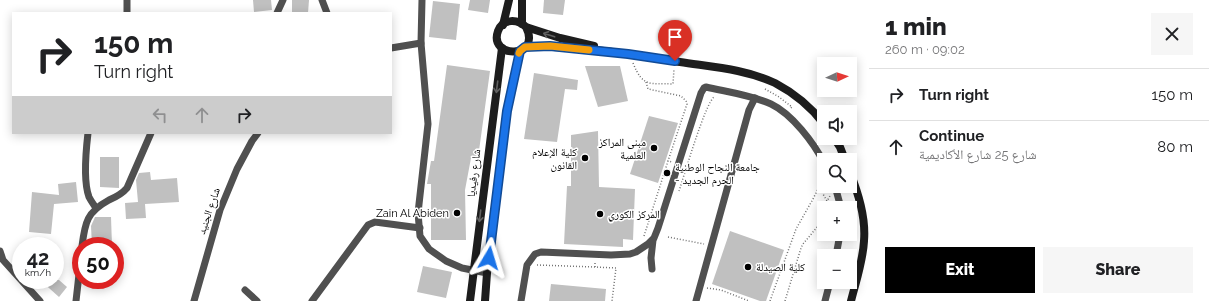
<!DOCTYPE html>
<meta charset="utf-8">
<style>
body{margin:0;font-family:Raleway,"Noto Naskh Arabic",sans-serif;background:#f6f6f6;color:#202124;height:100vh;display:flex;flex-direction:column;font-size:15px;white-space:nowrap}
*{box-sizing:border-box;margin:0}
p{font-size:13px;color:#757577}
.icon{flex:none;width:22px;height:22px;fill:none;stroke:currentColor;stroke-width:2;stroke-linecap:round;stroke-linejoin:round}
.map{position:relative;flex:1;overflow:hidden}
.drawer{display:flex;flex-direction:column;background:#fff;width:340px}
.drawer>*{flex:none}
.banner{position:absolute;left:12px;top:12px;width:380px;height:122px;border-radius:0px;box-shadow:0 2px 10px #0003;background:#fff;color:#202124;overflow:hidden}
.needle{width:26px;rotate:86deg}
.fabs{position:absolute;left:817px;top:57px;display:grid;gap:8px}
.fabs a{display:grid;place-items:center;width:40px;height:40px;border-radius:0px;background:#fff;box-shadow:0 2px 10px #0003;font-size:20px}
.speed{position:absolute;left:12px;top:237px;display:flex;gap:8px;font-size:20px;font-weight:700;text-align:center}
.speed>*{display:grid;place-content:center;width:52px;height:52px;border-radius:50%;background:#fff;box-shadow:0 2px 10px #0003;line-height:1}
.speed small{font-size:10px;font-weight:400}
.speed .limit{border:6px solid #d22;background:#fff;color:#111}
.pin{position:absolute;display:grid;place-items:center;width:34px;height:34px;color:#fff;margin:-41px -17px;border-radius:50% 50% 50% 0;rotate:-45deg;box-shadow:0 0 4px #0007}
.pin .icon{rotate:45deg}
.me{position:absolute;width:44px;margin:-22px;rotate:7deg;stroke-linejoin:round;filter:drop-shadow(0 0 3px #0008)}
.turn{display:flex;align-items:center;gap:14px;height:84px;padding:0 16px;font-size:18px}
.turn .icon{width:52px;height:52px;stroke-width:2.5}
.turn b{display:block;font-size:28px;line-height:34px}
.lanes{display:flex;align-items:center;height:38px;padding:0 16px;background:#0003;justify-content:center;gap:20px;direction:ltr}
.lanes .off{opacity:.35}
.round{display:grid;place-items:center;flex:none;width:42px;height:42px;border-radius:0px;background:#f6f6f6}
.overview{display:flex;align-items:center;justify-content:space-between;height:68px;padding:0 16px}
h1{font-size:24px;font-weight:800;line-height:30px}
.cta{display:flex;gap:8px;margin-top:auto;padding:8px 16px}
.cta a{flex:1;height:46px;border-radius:0px;background:#000;color:#fff;font-size:16px;font-weight:800;line-height:46px;text-align:center}
.cta a+a{background:#f6f6f6;color:#202124}
ul{padding:0;list-style:none}
li{display:flex;align-items:center;gap:12px;height:52px;padding:0 16px;border-top:1px solid #e0e0e0}
li div{flex:1}
li b{display:block;font-size:15px}
li em{font-style:normal}
main{display:flex;flex:1;min-height:0}
.map>svg:first-child{display:block}
</style>
<main>
<div class="map">
<svg width="869" height="301" viewBox="0 0 869 301">
<rect width="100%" height="100%" fill="#fff"/>
<g fill="#c0c0c0">
<path d="M253 0H271L272 10 254 12Z"/>
<path d="M292 0H309L308 13H292Z"/>
<path d="M470 0H490L488 13 468 10Z"/>
<path d="M544 0H565L563 15 543 13Z"/>
<path d="M433 1 460 4 456 40 429 37Z"/>
<path d="M447 65 490 71 478 158H471L465 190 466 240H431V184H427L431 161H434Z"/>
<path d="M585 66H620L628 101 598 107Z"/>
<path d="M534 73 578 80 577 90 565 89 557 142 524 139Z"/>
<path d="M649 116 678 123 658 183 630 174Z"/>
<path d="M598 131 599 187 635 189 633 240 623 239V247L564 244 567 186H571V135Z"/>
<path d="M100 157H119V188L100 187Z"/>
<path d="M150 172 151 180 177 178 179 202 145 204 146 218 126 219 125 203 138 202 136 180 139 173Z"/>
<path d="M76 182 78 202 54 204 51 234 29 232 32 192 59 195 58 184Z"/>
<path d="M95 217H111L112 246H92L91 226Z"/>
<path d="M730 231 784 250 766 301H760L712 284Z"/>
<path d="M423 266 452 272 446 298 417 292Z"/>
<path d="M40 280H59L67 287 59 297Z"/>
<path d="M551 284 606 289 605 301H549Z"/>
</g>
<g fill="none" stroke-linecap="round" stroke-linejoin="round">
<g stroke="#727272" stroke-width="1.5" stroke-dasharray="1 2" stroke-linecap="butt">
<path d="M633 63C643 88 650 83 673 84L674 69"/>
<path d="M646 82 648 89 681 96 686 101 687 104 668 161"/>
<path d="M765 89 779 97 792 107 791 108"/>
<path d="M821 183 823 194 827 201 830 196"/>
<path d="M679 191C684 176 705 104 714 97"/>
<path d="M825 208 827 201"/>
<path d="M644 236 668 161 672 162"/>
<path d="M668 237 704 244"/>
<path d="M595 263V267L616 268 612 301"/>
<path d="M537 265 595 267"/>
<path d="M707 288 721 290 749 301"/>
<path d="M770 301 796 229 813 199 821 183 820 174 818 169"/>
<path d="M785 301 801 248 803 244 818 226 824 210"/>
</g>
<g stroke="#505050" stroke-width="7">
<path d="M322 0 327 13"/>
<path d="M422 0 421 43 428 124 418 213 420 236 429 249 446 261 462 268 487 273"/>
<path d="M127 13V0"/>
<path d="M277 13 283 0"/>
<path d="M391 48 421 43"/>
<path d="M88 133C86 150 83 181 89 197 91 201 94 205 96 208"/>
<path d="M835 186 841 208"/>
<path d="M82 246C85 222 87 212 109 200 116 197 122 194 127 188L151 133"/>
<path d="M0 251 3 260 40 301"/>
<path d="M836 256 840 234"/>
<path d="M652 269 651 258 653 240"/>
<path d="M245 290 257 301"/>
<path d="M76 301 81 257"/>
<path d="M194 301 220 210 237 169 252 141 258 133"/>
<path d="M312 301 368 225 375 222 420 228"/>
<path d="M521 301 527 265 535 254 541 252 611 255 630 254 636 252 648 244 654 238 658 228 701 93 704 88 706 87C728 92 751 95 771 104 792 114 814 143 824 163"/>
<path d="M696 301 749 110 755 98"/>
<path d="M825 301 830 282"/>
</g>
<g stroke="#1d1d1d" stroke-width="8">
<path d="M522 0V24"/>
<path d="M503 25 509 0"/>
<path d="M526 27C542 59 488 59 498 31 503 18 518 19 526 27L560 38 594 46"/>
<path d="M525 47C577 45 629 54 680 62 712 67 745 69 775 83 794 93 811 107 824 124"/>
<path d="M834 138 840 147 845 160"/>
<path d="M850 172C858 193 866 217 864 241 863 261 856 281 851 301"/>
<path d="M470 301 502 48"/>
<path d="M485 301 487 273 507 111 520 51"/>
</g>
</g>
<defs><path id="oneway-shaft" d="M-6 0H5M1.5-3L5.5 0L1.5 3" fill="none" stroke-width="1.6" stroke-linecap="round" stroke-linejoin="round"/></defs>
<g stroke="#616161">
<use href="#oneway-shaft" transform="translate(549 35) rotate(-162)"/>
<use href="#oneway-shaft" transform="translate(497 87) rotate(97)"/>
<use href="#oneway-shaft" transform="translate(480 216) rotate(97)"/>
</g>
<g fill="none" stroke-linecap="round" stroke-linejoin="round">
<g stroke="#114b97" stroke-width="10">
<path id="route" d="M489 258 507 111 520 51 525 47 550 46 628 54 675 61"/>
</g>
<use href="#route" stroke="#1a73e8" stroke-width="7"/>
<path stroke="#f59e0b" stroke-width="7" d="M519 53 520 51 525 47 550 46 589 50"/>
</g>
<g fill="#000" stroke="#fff" stroke-width="1.5">
<circle cx="654" cy="148" r="4"/>
<circle cx="585" cy="158" r="4"/>
<circle cx="667" cy="173" r="4"/>
<circle cx="457" cy="213" r="4"/>
<circle cx="600" cy="214" r="4"/>
<circle cx="748" cy="267" r="4"/>
</g>
<g text-anchor="middle" dominant-baseline="central" stroke-width="3" stroke-linejoin="round" paint-order="stroke">
<g font-size="11" fill="#000" stroke="#fff" text-anchor="end">
<text x="646" y="142">مبنى المراكز<tspan x="646" dy="13">العلمية</tspan></text>
<text x="577" y="152">كلية الإعلام<tspan x="577" dy="13">القانون</tspan></text>
<text x="675" y="167" text-anchor="start">جامعة النجاح الوطنية<tspan x="675" dy="13">- الحرم الجديد</tspan></text>
<text x="449" y="213">Zain Al Abiden</text>
<text x="608" y="214" text-anchor="start">المركز الكوري</text>
<text x="756" y="267" text-anchor="start">كلية الصيدلة</text>
</g>
<g font-size="11" fill="#000" stroke="#fff">
<text transform="translate(474 173) rotate(-83)">شارع رفيديا</text>
<text transform="translate(209 211) rotate(-71)">شارع الجنيد</text>
</g>
</g>
</svg>
<div class="fabs">
<a><svg class="needle" viewBox="-14 -14 28 28"><path d="M0-13l5 13h-10z" fill="#e53935"/><path d="M0 13l5-13h-10z" fill="#757577"/></svg></a>
<a><svg class="icon" aria-label="sound" viewBox="0 0 24 24"><path d="M4 9h4l5-4v14l-5-4H4zM17 9q2 3 0 6"/></svg></a>
<a><svg class="icon" aria-label="search" viewBox="0 0 24 24"><circle cx="10" cy="10" r="6"/><path d="M15 15l6 6"/></svg></a>
<a>+</a>
<a>−</a>
</div>
<div class="speed"><div>42<small>km/h</small></div><div class="limit">50</div></div>
<div class="pin" style="left:675px;top:61px;background:#d93025"><svg class="icon" aria-label="arrive" viewBox="0 0 24 24"><path d="M6 21V4h12l-3 4 3 4H6"/></svg></div>
<svg class="me" style="left:489px;top:258px" viewBox="-20 -20 40 40"><path d="M0-17L14 15 0 8-14 15z" fill="#1a73e8" stroke="#fff" stroke-width="4"/></svg>
<div class="banner">
<div class="turn"><svg class="icon" aria-label="right" viewBox="0 0 24 24"><path d="M7 20v-9h11M14 6l5 5-5 5"/></svg><div><b>150 m</b>Turn right</div></div>
<div class="lanes"><svg class="icon off" aria-label="left" viewBox="0 0 24 24"><path d="M17 20v-9H6M10 6l-5 5 5 5"/></svg><svg class="icon off" aria-label="ahead" viewBox="0 0 24 24"><path d="M12 20V5M6 11l6-6 6 6"/></svg><svg class="icon" aria-label="right" viewBox="0 0 24 24"><path d="M7 20v-9h11M14 6l5 5-5 5"/></svg></div>
</div>
</div>
<section class="drawer">
<div class="overview"><div><h1>1 min</h1><p>260 m · 09:02</p></div><a class="round"><svg class="icon" aria-label="close" viewBox="0 0 24 24"><path d="M6 6l12 12M18 6L6 18"/></svg></a></div>
<ul>
<li><svg class="icon" aria-label="right" viewBox="0 0 24 24"><path d="M7 20v-9h11M14 6l5 5-5 5"/></svg><div><b>Turn right</b></div><em>150 m</em></li>
<li><svg class="icon" aria-label="ahead" viewBox="0 0 24 24"><path d="M12 20V5M6 11l6-6 6 6"/></svg><div><b>Continue</b><p>شارع 25 شارع الأكاديمية</p></div><em>80 m</em></li>
</ul>
<div class="cta"><a>Exit</a><a>Share</a></div>
</section>
</main>
